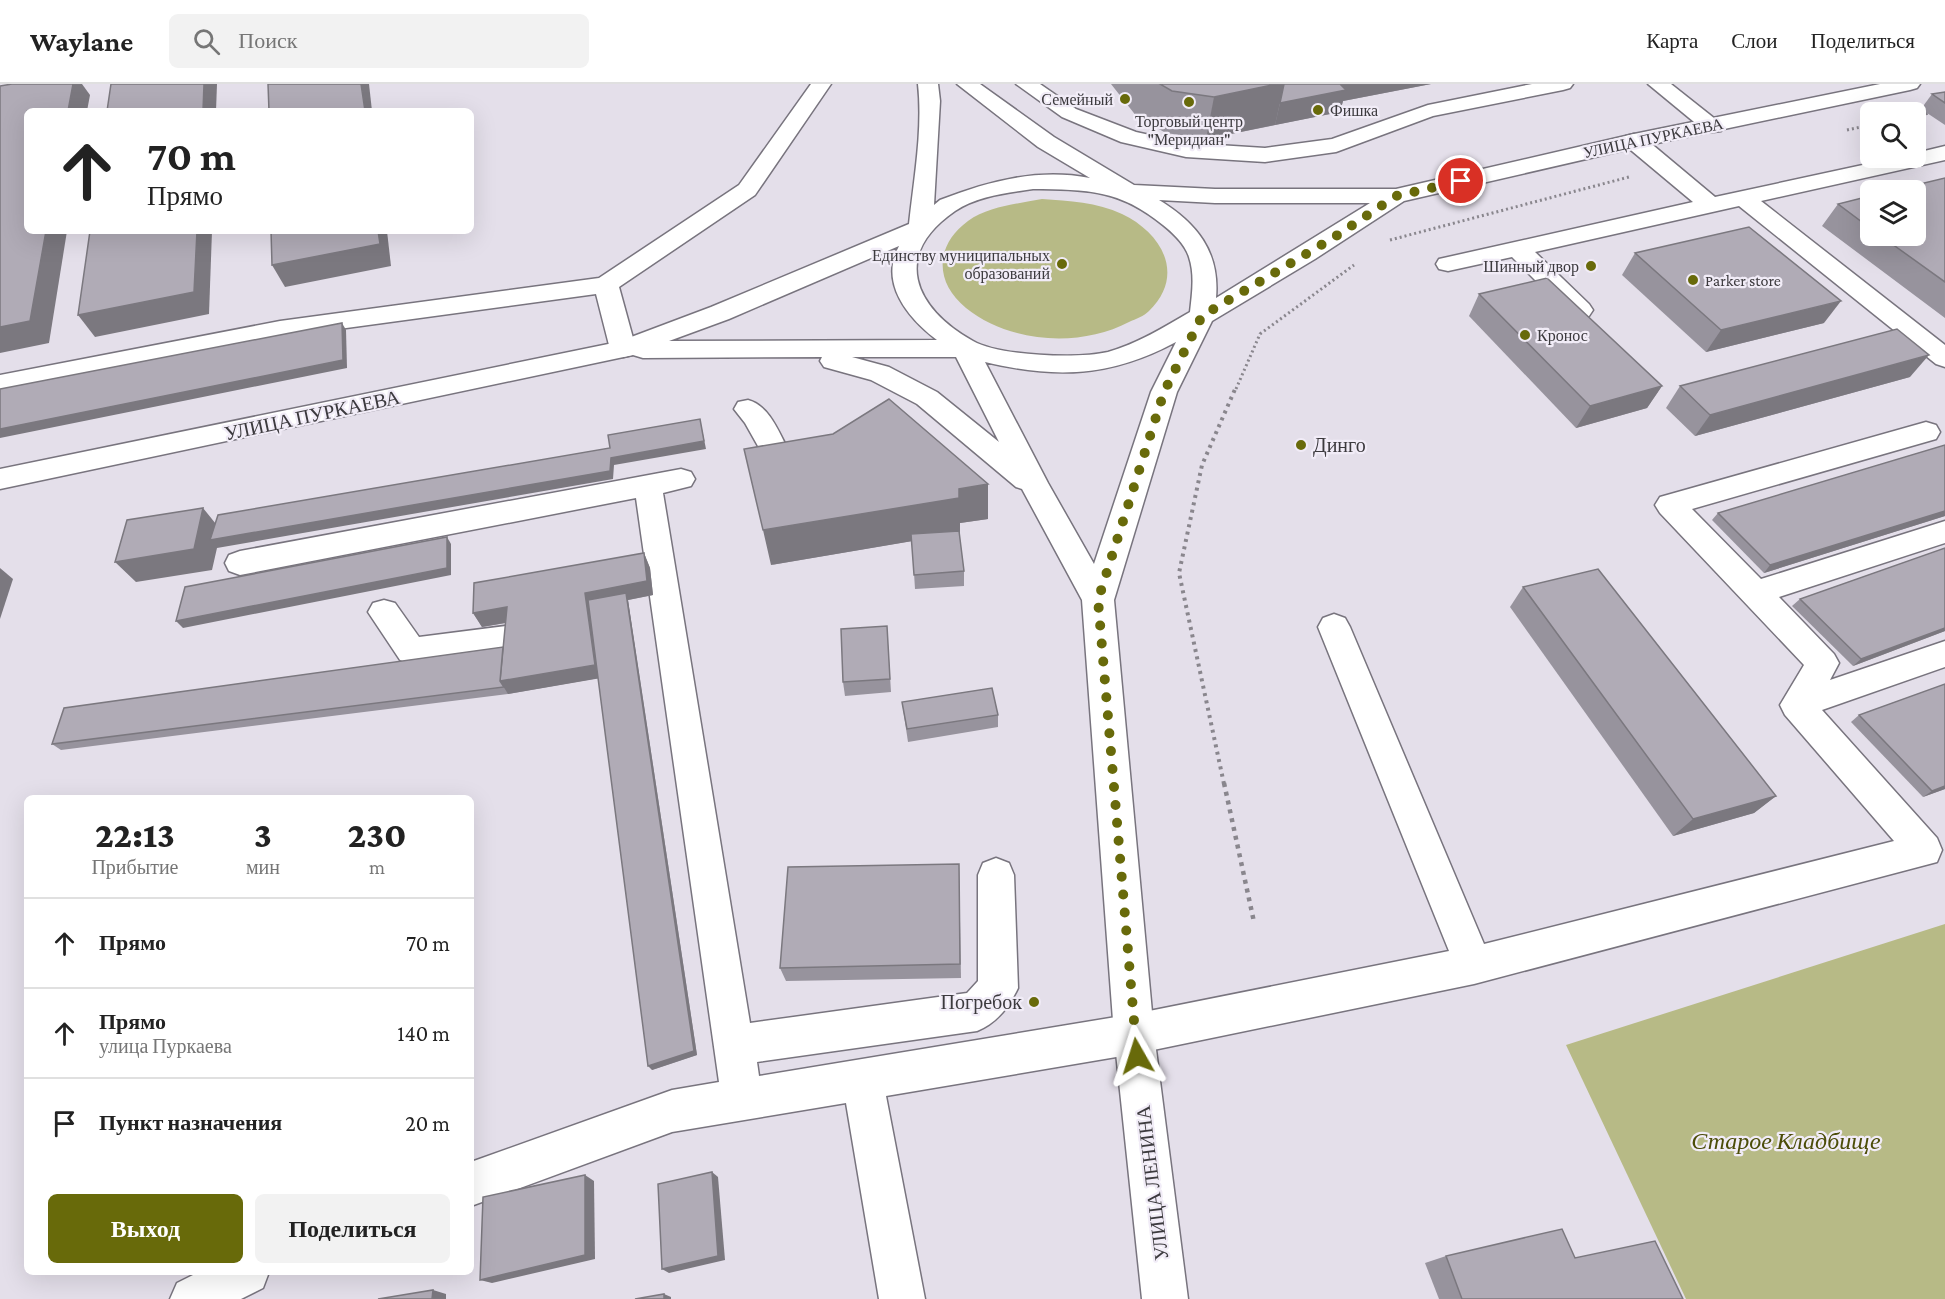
<!DOCTYPE html>
<html lang="ru">
<meta charset="utf-8">
<style>
body{margin:0;font-family:"Crimson Pro",serif;background:#f2f2f2;color:#222;height:100vh;display:flex;flex-direction:column;font-size:22px;white-space:nowrap}
*{box-sizing:border-box;margin:0}
p{font-size:20px;color:#767676}
.icon{flex:none;width:33px;height:33px;fill:none;stroke:currentColor;stroke-width:2;stroke-linecap:round;stroke-linejoin:round}
.map{position:relative;flex:1;overflow:hidden}
.side{position:absolute;left:24px;top:711px;width:450px;height:480px;display:flex;flex-direction:column;background:#fff;border-radius:9px;box-shadow:0 6px 24px #0002}
.side>*{flex:none}
.top-card{position:absolute;left:24px;top:24px;width:450px;height:126px;border-radius:9px;box-shadow:0 6px 24px #0002;background:#fff;color:#222;overflow:hidden}
.tools{position:absolute;left:1860px;top:18px;display:grid;gap:12px}
.tools a{display:grid;place-items:center;width:66px;height:66px;border-radius:9px;background:#fff;box-shadow:0 6px 24px #0002;font-size:30px}
.pin{position:absolute;display:grid;place-items:center;width:51px;height:51px;color:#fff;margin:-26px;border:3px solid #fff;border-radius:50%;box-shadow:0 2px 6px #0007}
.me{position:absolute;width:66px;margin:-33px;rotate:354deg;stroke-linejoin:round;filter:drop-shadow(0 0 4px #0008)}
.turn{display:flex;align-items:center;gap:21px;height:126px;padding:0 24px;font-size:27px}
.turn .icon{width:78px;height:78px;stroke-width:2.5}
.turn b{display:block;font-size:42px;line-height:51px}
.eta{display:flex;justify-content:space-evenly;align-items:center;height:102px;text-align:center}
.eta b{font-size:36px;font-weight:800;line-height:42px}
.primary-button{display:flex;gap:12px;margin-top:auto;padding:12px 24px}
.primary-button a{flex:1;height:69px;border-radius:9px;background:#686a0a;color:#fff;font-size:24px;font-weight:800;line-height:69px;text-align:center}
.primary-button a+a{background:#f2f2f2;color:#222}
ul{padding:0;list-style:none}
li{display:flex;align-items:center;gap:18px;height:90px;padding:0 24px;border-top:2px solid #e0e0e0}
li div{flex:1}
li b{display:block;font-size:22px}
li em{font-style:normal}
header{display:flex;align-items:center;gap:36px;box-sizing:border-box;height:84px;padding:0 30px;background:#fff;border-bottom:2px solid #e0e0e0}
header strong{font-size:28px}
nav{display:flex;gap:33px;margin-inline-start:auto;font-size:21px}
.search{width:420px;height:54px;background:#f2f2f2;display:flex;align-items:center;gap:15px;box-sizing:border-box;padding:0 21px;border-radius:9px;color:#767676;font-size:22px}
.map>svg:first-child{display:block}
</style>
<header>
<strong>Waylane</strong>
<div class="search"><svg class="icon" aria-label="search" viewBox="0 0 24 24"><circle cx="10" cy="10" r="6"/><path d="M15 15l6 6"/></svg>Поиск</div>
<nav><a>Карта</a><a>Слои</a><a>Поделиться</a></nav>
</header>
<div class="map">
<svg width="1945" height="1215" viewBox="0 0 1945 1215">
<rect width="100%" height="100%" fill="#e4dfea"/>
<g fill="#b7ba86">
<path d="M1042 115C1069 117 1097 118 1122 130 1162 149 1186 191 1149 227 1144 232 1136 235 1129 238 1080 264 1009 259 966 224 935 199 934 162 968 137 989 122 1017 120 1042 115Z"/>
<path d="M1945 840V1215H1686L1566 961Z"/>
</g>
<g fill="none" stroke-linecap="round" stroke-linejoin="round">
<g stroke="#78747e" stroke-width="3">
<g id="minor">
<path d="M811 0H831L755 111 619 203 636 265 632 271 623 273 614 271 610 265 596 210 280 253 0 309V291L280 237 599 194 739 101Z"/>
<path d="M1016 0H1040L1076 25 1136 48 1186 59 1265 64 1332 55 1428 21 1532 0H1573L1570 4 1563 6 1433 32 1336 68 1265 78 1186 73 1121 58 1062 33Z"/>
<path d="M1648 0H1671L1724 42 1721 47 1713 48 1705 47Z"/>
<path d="M1634 50 1642 52 1715 113 1895 74H1916V69L1945 62V76L1761 117 1945 261V283L1936 280 1739 122 1535 168 1589 220 1593 226 1589 232 1580 234 1571 232 1512 173 1448 187 1439 185 1436 180 1439 175 1448 173 1693 118 1626 62 1623 57 1626 52Z"/>
<path d="M748 316C771 322 780 352 791 371L787 378 777 381 767 378 745 339 734 325 738 318Z"/>
<path d="M1926 338 1936 341 1940 348 1936 355 1692 425 1761 495 1945 437V459L1779 513 1834 570 1839 579 1830 596 1945 557V583L1822 626 1937 754 1942 766 1937 778 1474 900 1134 970 886 1012 925 1215H879L846 1019 672 1048 471 1122V1078L672 1006 719 998 636 414 240 491 229 487 225 479 229 471 240 467 681 385 691 388 695 395 691 402 663 409 750 939 967 909 978 897V791L983 779 996 774 1009 779 1014 791 1018 904C1009 923 997 939 977 947L757 978 759 992 1134 930 1449 867 1318 543 1323 534 1334 530 1345 534 1350 543 1484 860 1894 757 1785 631 1780 621 1804 581 1660 429 1655 421 1660 413Z"/>
<path d="M384 516 395 519 419 553 513 541 524 545 529 554 524 563 513 567 411 580 400 576 368 528 373 519Z"/>
<path d="M199 1188H269L263 1204 241 1215H170L177 1199Z"/>
</g>
</g>
<g stroke="#78747e" stroke-width="3">
<path id="major" d="M918 0H938L940 17 934 121 940 116C988 97 1038 84 1090 94L1038 63 957 0H980L1054 53 1134 101 1215 105H1396L1634 50 1880 0H1920L1917 4 1910 6 1634 64 1404 117 1315 175 1212 237 1177 308 1114 516 1154 950 1188 1215H1142L1114 950 1082 516 1022 405 1016 403 917 320 871 296 824 283 820 277 822 273 643 274 633 271 0 405V385L618 258 711 223 909 140C914 94 923 46 918 0ZM1033 105C1088 106 1119 105 1163 141 1173 149 1185 160 1189 173 1195 191 1192 210 1190 228 1164 243 1137 260 1108 268 1078 275 999 272 973 257 914 224 891 171 955 127 977 112 1007 109 1033 105ZM1159 116 1215 119H1370L1216 214C1220 168 1197 139 1159 116ZM899 162C879 199 908 234 937 256L669 257 729 235ZM1176 258 1151 308 1094 480 1048 399 985 278C1056 295 1111 293 1176 258ZM852 273H956L999 358 937 308 889 283Z"/>
</g>
<g stroke="#89868d" stroke-width="3" stroke-dasharray="2 3" stroke-linecap="butt">
<path d="M1916 32 1929 29"/>
<path d="M1847 46 1870 41"/>
<path d="M1390 156 1629 93"/>
<path d="M1236 305 1260 250 1354 181"/>
</g>
<path stroke="#89868d" stroke-width="4" stroke-dasharray="3 4.5" stroke-linecap="butt" d="M1224 700 1179 489 1202 381 1236 303"/>
<path stroke="#89868d" stroke-width="4.5" stroke-dasharray="4 5" stroke-linecap="butt" d="M1224 699 1254 838"/>
<use href="#minor" fill="#fff" fill-rule="evenodd"/>
<use href="#major" fill="#fff" fill-rule="evenodd"/>
</g>
<g fill="#97939d">
<path d="M1111 0H1431L1343 17 1340 28 1206 55 1166 49 1137 33Z"/>
<path d="M1945 8V41L1921 25 1932 10Z"/>
<path d="M1945 94V234L1822 142 1838 120 1870 112V152H1916Z"/>
<path d="M1635 169 1824 239 1706 268 1622 191Z"/>
<path d="M1479 210 1662 302 1647 324 1576 344 1469 232Z"/>
<path d="M1910 293 1695 352 1666 324 1680 302Z"/>
<path d="M1945 361V432L1764 489 1712 436 1718 429Z"/>
<path d="M988 400V435L960 439 959 449 964 487V502L915 505 912 457 771 481Z"/>
<path d="M1945 464V547L1853 582 1792 522 1800 515Z"/>
<path d="M644 469 650 484 653 511 628 516 697 971 652 986 599 594 508 610 61 666 52 660 503 563 506 539 482 543 473 529Z"/>
<path d="M1523 503 1776 712 1754 729 1673 752 1510 523Z"/>
<path d="M887 542 891 608 845 612 843 598Z"/>
<path d="M1945 600V705L1923 713 1851 638 1859 631Z"/>
<path d="M902 618 998 631V643L908 658Z"/>
<path d="M959 780 961 894 786 897 780 884Z"/>
<path d="M1446 1172 1575 1174 1683 1215H1439L1425 1179Z"/>
</g>
<g fill="#7b787f">
<path d="M73 0H82L90 11 87 27H68Z"/>
<path d="M204 0H217L216 27H203Z"/>
<path d="M361 0H369L372 27H365Z"/>
<path d="M1277 0H1284L1275 41 1206 55 1214 13Z"/>
<path d="M1337 0H1431L1343 17 1340 28 1275 41 1280 19Z"/>
<path d="M46 147H67L49 259 0 269V243Z"/>
<path d="M197 147H212L209 230 95 253 78 231Z"/>
<path d="M378 147H387L391 182 285 203 272 181Z"/>
<path d="M1841 217 1824 239 1706 268 1721 246Z"/>
<path d="M342 239 346 246 347 284 0 354V345Z"/>
<path d="M1929 271 1910 293 1695 352 1710 331Z"/>
<path d="M1662 302 1647 324 1576 344 1590 322Z"/>
<path d="M700 335 706 365 614 381 613 395 217 464 212 486 136 498 115 478 203 424 220 445 611 374Z"/>
<path d="M988 400V435L960 439V449L771 481 763 446 959 405Z"/>
<path d="M1945 427V432L1764 489 1770 481Z"/>
<path d="M447 453 451 460V491L183 544 176 537Z"/>
<path d="M644 469 650 484 653 511 628 516 697 971 652 986 648 982 601 594 508 610 500 597 585 509Z"/>
<path d="M0 484 13 495 0 535Z"/>
<path d="M507 523 515 537 482 543 473 529Z"/>
<path d="M1945 544V547L1853 582 1861 575Z"/>
<path d="M1945 702V705L1923 713 1932 707Z"/>
<path d="M1776 712 1754 729 1673 752 1693 735Z"/>
<path d="M712 1088 718 1093 725 1176 669 1189 662 1185Z"/>
<path d="M585 1091 594 1097 595 1175 492 1199 480 1196Z"/>
<path d="M433 1206 446 1210V1215H432Z"/>
<path d="M664 1210 671 1213V1215H664Z"/>
</g>
<g fill="#b0abb6" stroke="#7b787f" stroke-width="1.5">
<path d="M12 0H73L68 27H27V147H46L30 237 0 243V2Z"/>
<path d="M111 0H204L203 27H107Z"/>
<path d="M268 0H361L365 27H269Z"/>
<path d="M1160 0H1277L1214 13 1172 7Z"/>
<path d="M1284 0H1340L1346 6 1280 19Z"/>
<path d="M1945 8V19L1932 10Z"/>
<path d="M1945 94V198L1881 152H1916V106H1895Z"/>
<path d="M1870 112V144L1838 120Z"/>
<path d="M1749 143 1841 217 1721 246 1635 169Z"/>
<path d="M90 147H197L194 208 78 231Z"/>
<path d="M271 147H378L380 160 272 181Z"/>
<path d="M1547 194 1662 302 1590 322 1479 210Z"/>
<path d="M342 239 343 276 0 345V305Z"/>
<path d="M1897 245 1929 271 1710 331 1680 302Z"/>
<path d="M889 315 988 400 959 405V414L763 446 744 365 833 350Z"/>
<path d="M700 335 704 357 611 374 610 387 210 456 218 431 610 364 608 351Z"/>
<path d="M1945 361V427L1770 481 1718 429Z"/>
<path d="M203 424 194 465 115 478 127 436Z"/>
<path d="M959 447 964 487 914 491 911 450Z"/>
<path d="M447 453V484L176 537 185 503Z"/>
<path d="M1945 464V544L1861 575 1800 515Z"/>
<path d="M644 469 647 497 585 509 595 581 500 597 507 523 473 529 474 499Z"/>
<path d="M1598 485 1776 712 1693 735 1523 503Z"/>
<path d="M626 509 694 967 648 982 588 516Z"/>
<path d="M887 542 890 595 843 598 841 545Z"/>
<path d="M503 563 500 597 504 603 52 660 64 624Z"/>
<path d="M1945 600V702L1932 707 1859 631Z"/>
<path d="M992 604 998 631 907 645 902 618Z"/>
<path d="M959 780 960 880 780 884 788 783Z"/>
<path d="M712 1088 718 1172 662 1185 658 1100Z"/>
<path d="M585 1091V1171L480 1196 483 1113Z"/>
<path d="M1562 1145 1575 1174 1655 1157 1683 1215H1462L1446 1172Z"/>
<path d="M433 1206 432 1215H378Z"/>
<path d="M664 1210V1215H635Z"/>
</g>
<g fill="none" stroke-linecap="round" stroke-linejoin="round">
<path stroke="#686a0a" stroke-width="10" stroke-dasharray="0 18" d="M1137 972 1098 516 1164 308 1202 232 1333 154 1396 112 1461 97"/>
</g>
<g fill="#686a0a" stroke="#f1ecf7" stroke-width="2">
<circle cx="1125" cy="15" r="6"/>
<circle cx="1189" cy="18" r="6"/>
<circle cx="1318" cy="26" r="6"/>
<circle cx="1062" cy="180" r="6"/>
<circle cx="1591" cy="182" r="6"/>
<circle cx="1693" cy="196" r="6"/>
<circle cx="1525" cy="251" r="6"/>
<circle cx="1301" cy="361" r="6"/>
<circle cx="1034" cy="918" r="6"/>
</g>
<g text-anchor="middle" dominant-baseline="central" stroke-width="4.5" stroke-linejoin="round" paint-order="stroke">
<g font-size="16" fill="#3c3a3e" stroke="#f1ecf7" text-anchor="end">
<text x="1113" y="15">Семейный</text>
<text x="1330" y="26" text-anchor="start">Фишка</text>
<text x="1189" y="37" text-anchor="middle">Торговый центр<tspan x="1189" dy="18">"Меридиан"</tspan></text>
<text x="1050" y="171">Единству муниципальных<tspan x="1050" dy="18">образований</tspan></text>
<text x="1579" y="182">Шинный двор</text>
<text x="1705" y="196" text-anchor="start">Parker store</text>
<text x="1537" y="251" text-anchor="start">Кронос</text>
</g>
<g font-size="16" fill="#3c3a3e" stroke="#f1ecf7">
<text transform="translate(1653 54) rotate(-12)">УЛИЦА ПУРКАЕВА</text>
</g>
<g font-size="20" fill="#3c3a3e" stroke="#f1ecf7">
<text transform="translate(312 331) rotate(-12)">УЛИЦА ПУРКАЕВА</text>
<text transform="translate(1152 1099) rotate(-97)">УЛИЦА ЛЕНИНА</text>
</g>
<g font-size="20" fill="#3c3a3e" stroke="#f1ecf7" text-anchor="start">
<text x="1313" y="361">Динго</text>
<text x="1022" y="918" text-anchor="end">Погребок</text>
</g>
<g font-size="24" font-style="italic" fill="#4c4d09" stroke="#f1ecf7">
<text x="1786" y="1056">Старое Кладбище</text>
</g>
</g>
</svg>
<div class="tools">
<a><svg class="icon" aria-label="search" viewBox="0 0 24 24"><circle cx="10" cy="10" r="6"/><path d="M15 15l6 6"/></svg></a>
<a><svg class="icon" aria-label="layers" viewBox="0 0 24 24"><path d="M12 4l9 5-9 5-9-5zM3 14l9 5 9-5"/></svg></a>
</div>
<div class="pin" style="left:1461px;top:97px;background:#d93025"><svg class="icon" aria-label="arrive" viewBox="0 0 24 24"><path d="M6 21V4h12l-3 4 3 4H6"/></svg></div>
<svg class="me" style="left:1137px;top:972px" viewBox="-20 -20 40 40"><path d="M0-17L14 15 0 8-14 15z" fill="#686a0a" stroke="#fff" stroke-width="4"/></svg>
<div class="top-card">
<div class="turn"><svg class="icon" aria-label="ahead" viewBox="0 0 24 24"><path d="M12 20V5M6 11l6-6 6 6"/></svg><div><b>70 m</b>Прямо</div></div>
</div>
<section class="side">
<div class="eta">
<div><b>22:13</b><p>Прибытие</p></div>
<div><b>3</b><p>мин</p></div>
<div><b>230</b><p>m</p></div>
</div>
<ul>
<li><svg class="icon" aria-label="ahead" viewBox="0 0 24 24"><path d="M12 20V5M6 11l6-6 6 6"/></svg><div><b>Прямо</b></div><em>70 m</em></li>
<li><svg class="icon" aria-label="ahead" viewBox="0 0 24 24"><path d="M12 20V5M6 11l6-6 6 6"/></svg><div><b>Прямо</b><p>улица Пуркаева</p></div><em>140 m</em></li>
<li><svg class="icon" aria-label="arrive" viewBox="0 0 24 24"><path d="M6 21V4h12l-3 4 3 4H6"/></svg><div><b>Пункт назначения</b></div><em>20 m</em></li>
</ul>
<div class="primary-button"><a>Выход</a><a>Поделиться</a></div>
</section>
</div>
